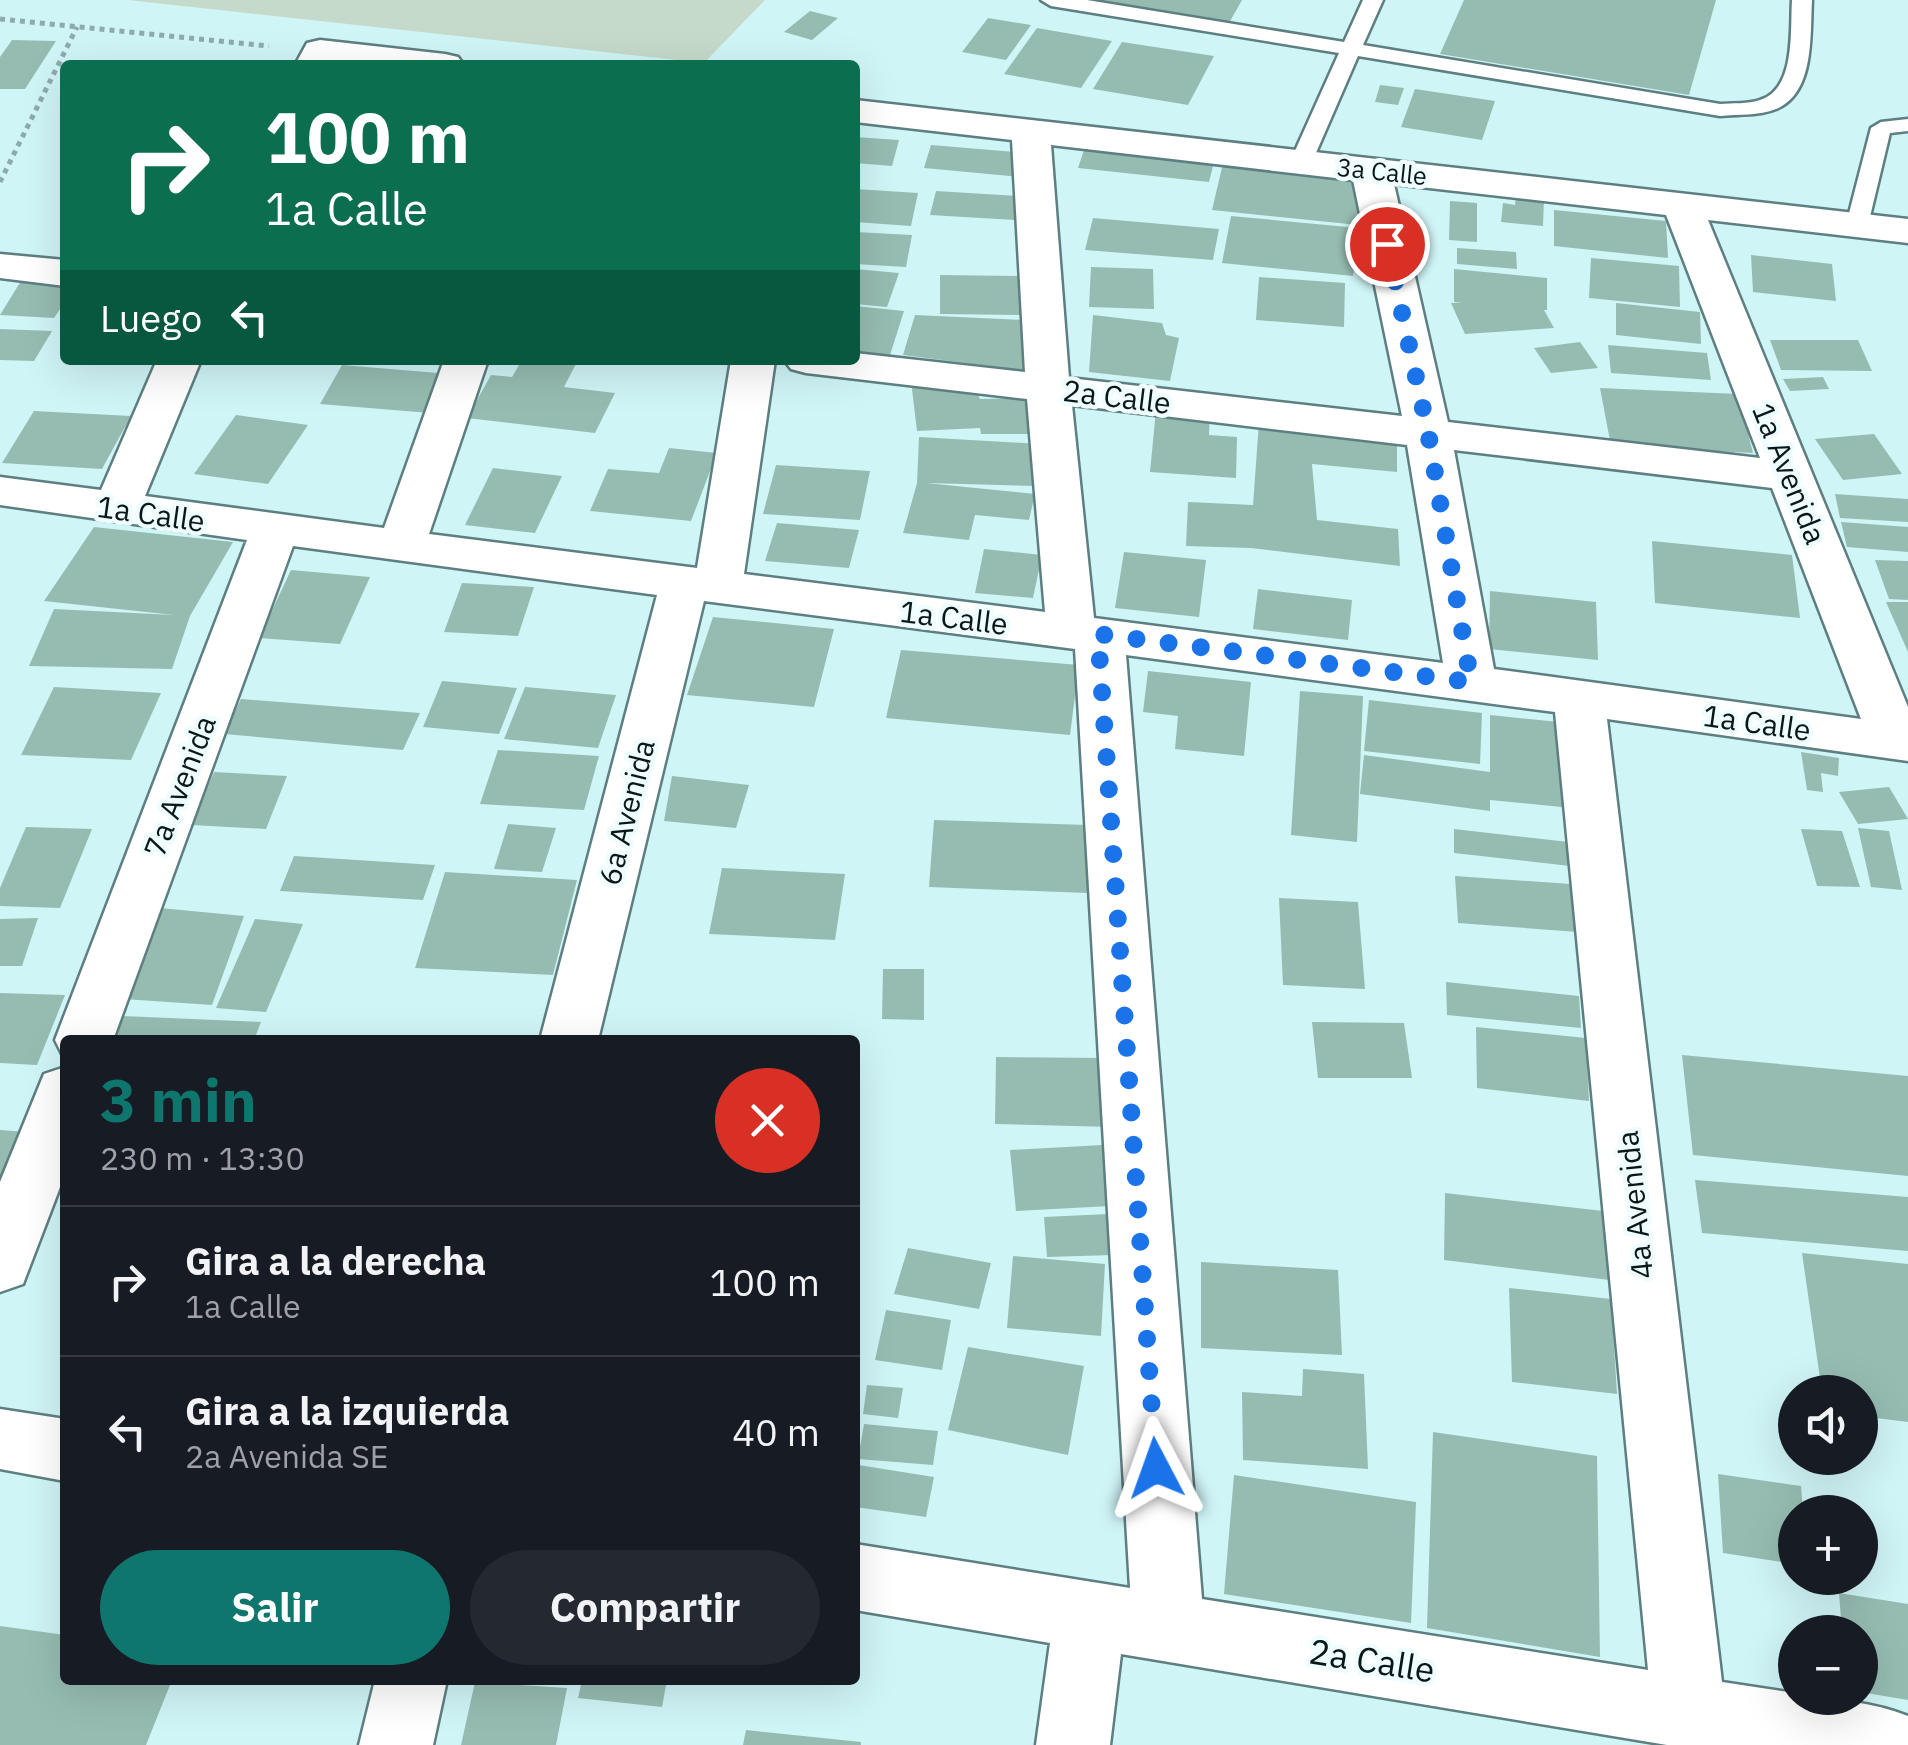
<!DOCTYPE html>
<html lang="es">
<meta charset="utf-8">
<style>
body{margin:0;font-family:"IBM Plex Sans",sans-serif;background:#242831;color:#f1f3f6;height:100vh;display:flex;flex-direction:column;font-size:38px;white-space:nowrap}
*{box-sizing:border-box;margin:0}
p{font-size:32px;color:#9ea1a6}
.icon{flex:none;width:55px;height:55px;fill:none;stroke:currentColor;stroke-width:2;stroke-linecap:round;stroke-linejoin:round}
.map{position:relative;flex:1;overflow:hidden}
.panel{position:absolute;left:60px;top:1035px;width:800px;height:650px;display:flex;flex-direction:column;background:#171b24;border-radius:10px;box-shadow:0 10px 40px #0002}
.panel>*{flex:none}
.top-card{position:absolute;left:60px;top:60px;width:800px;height:305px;border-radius:10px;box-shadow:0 10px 40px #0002;background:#0b6e4f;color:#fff;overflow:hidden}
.fabs{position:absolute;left:1778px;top:1375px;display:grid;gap:20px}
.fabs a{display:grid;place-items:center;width:100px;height:100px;border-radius:50%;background:#171b24;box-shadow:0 10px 40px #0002;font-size:50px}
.pin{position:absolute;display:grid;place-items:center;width:85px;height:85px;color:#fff;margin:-42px;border:5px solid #fff;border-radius:50%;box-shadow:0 2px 10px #0007}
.me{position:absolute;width:110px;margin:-55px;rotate:356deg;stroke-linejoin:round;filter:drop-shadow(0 0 8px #0008)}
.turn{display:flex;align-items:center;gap:35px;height:210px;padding:0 40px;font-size:45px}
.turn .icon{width:130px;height:130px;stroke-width:2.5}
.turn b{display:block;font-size:70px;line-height:85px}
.then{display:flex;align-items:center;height:95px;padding:0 40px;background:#0003;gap:20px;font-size:38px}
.round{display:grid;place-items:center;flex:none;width:105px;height:105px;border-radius:52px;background:#242831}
.summary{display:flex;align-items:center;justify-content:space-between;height:170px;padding:0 40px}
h1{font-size:60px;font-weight:800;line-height:75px;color:#0f766e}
.cta{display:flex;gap:20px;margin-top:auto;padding:20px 40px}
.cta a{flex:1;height:115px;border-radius:60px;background:#0f766e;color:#fff;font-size:40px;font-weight:800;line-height:115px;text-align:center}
.cta a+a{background:#242831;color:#f1f3f6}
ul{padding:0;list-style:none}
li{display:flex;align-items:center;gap:30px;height:150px;padding:0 40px;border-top:2px solid #363941}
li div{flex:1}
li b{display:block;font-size:38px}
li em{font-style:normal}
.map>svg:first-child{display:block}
</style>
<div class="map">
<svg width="1908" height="1745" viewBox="0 0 1908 1745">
<rect width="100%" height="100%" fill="#d0f5f7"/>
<path fill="#c5daca" d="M128 0H765L704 63Z"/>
<g fill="#96bcb1">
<path d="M1099 0H1242L1229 23Z"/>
<path d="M1464 0H1716L1689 95 1440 54Z"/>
<path d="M810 11 838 18 812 40 784 32Z"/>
<path d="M988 18 1031 25 1006 60 962 52Z"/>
<path d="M1037 28 1112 41 1081 88 1004 74Z"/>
<path d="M12 40 56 41 25 89H0V57Z"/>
<path d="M1122 42 1214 56 1188 105 1093 89Z"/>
<path d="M1380 85 1404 88 1398 105 1375 102Z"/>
<path d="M1415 89 1495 101 1482 140 1401 127Z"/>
<path d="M855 137 899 140 892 166 855 163Z"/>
<path d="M1087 141 1216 154 1209 182 1078 168Z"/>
<path d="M931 145 1028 153 1021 177 924 168Z"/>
<path d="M1224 159 1365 173 1358 225 1212 210Z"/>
<path d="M855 189 918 193 911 226 855 222Z"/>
<path d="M936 191 1020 196 1015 220 930 215Z"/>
<path d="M1516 196 1544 199 1543 226 1501 222 1503 203 1515 205Z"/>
<path d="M1450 201 1477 203V242L1449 240Z"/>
<path d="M1554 210 1666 221 1668 258 1554 246Z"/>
<path d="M1231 216 1359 228 1353 276 1222 263Z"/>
<path d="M1093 218 1219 229 1213 260 1085 250Z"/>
<path d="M855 232 912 235 906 267 855 264Z"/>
<path d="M1457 248 1516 252 1517 269 1457 264Z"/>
<path d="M1751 255 1832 264 1836 301 1753 292Z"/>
<path d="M1591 258 1679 266 1680 307 1589 298Z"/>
<path d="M1091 267 1153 269 1154 309 1089 307Z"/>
<path d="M855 269 899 273 887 307 855 304Z"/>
<path d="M1454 269 1547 278V310H1544L1554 328 1465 334 1451 303H1462L1454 302Z"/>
<path d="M940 275 1021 276 1023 315 940 314Z"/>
<path d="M1259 277 1345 283 1344 327 1256 320Z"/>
<path d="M21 281 65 284V302L54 318 0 315Z"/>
<path d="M1616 303 1700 312 1701 344 1616 335Z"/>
<path d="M855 306 904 311 890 355 855 352Z"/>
<path d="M915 315 1025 320 1028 371 903 355Z"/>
<path d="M1093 315 1162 323 1166 335 1179 338 1170 381 1089 372Z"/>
<path d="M0 329 52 331 34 361 0 360Z"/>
<path d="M1770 340H1858L1872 371 1781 370Z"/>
<path d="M1580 342 1598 368 1551 373 1534 348Z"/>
<path d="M1608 345 1707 353 1711 380 1611 373Z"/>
<path d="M522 360H578L564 387 615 393 595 433 467 418 491 375 512 377Z"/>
<path d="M342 365 450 374 430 413 320 404Z"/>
<path d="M1823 377 1829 389 1790 391 1783 379Z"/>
<path d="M911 381 975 387 980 399 1034 398 1036 434H981L980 428 917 431Z"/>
<path d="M1600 388 1738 394 1753 453 1611 446Z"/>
<path d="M1156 410 1210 413 1209 435 1237 437 1236 478 1150 472Z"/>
<path d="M34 411 131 416 102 469 2 463Z"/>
<path d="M236 415 308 425 268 484 194 474Z"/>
<path d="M1259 422 1397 435V472L1312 464 1317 520 1398 529 1400 566 1251 548 1186 546 1188 502 1253 505Z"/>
<path d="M1874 434 1902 474 1843 480 1815 439Z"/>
<path d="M919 437 1041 444 1036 486 926 483 1035 494 1029 520 975 515 969 540 903 533 917 483Z"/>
<path d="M669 448 717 453 691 521 590 511 608 469 659 473Z"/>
<path d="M776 465 870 471 860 520 763 514Z"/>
<path d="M493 468 562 476 535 533 465 525Z"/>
<path d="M1835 494 1908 499V522L1840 518Z"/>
<path d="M1841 522 1908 527V552L1847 547Z"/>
<path d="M777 523 859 530 849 568 765 561Z"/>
<path d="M94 527 233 542 190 616 172 669 29 666 54 609 174 615 44 601Z"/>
<path d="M1652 541 1792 555 1800 618 1655 603Z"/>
<path d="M984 549 1042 555 1033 598 975 593Z"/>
<path d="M1124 552 1206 560 1199 617 1115 608Z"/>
<path d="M1875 560 1908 561V600L1889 599Z"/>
<path d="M291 570 370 577 340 644 259 638Z"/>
<path d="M462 583 534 587 518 636 444 632Z"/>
<path d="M1258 589 1352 600 1348 640 1253 629Z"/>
<path d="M1490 591 1596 602 1598 660 1489 649Z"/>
<path d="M1886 602H1908V652Z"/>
<path d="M713 617 834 629 814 707 687 695Z"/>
<path d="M901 650 1079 665 1070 735 886 718Z"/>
<path d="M1148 671 1251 682 1244 756 1175 749 1178 716 1143 712Z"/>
<path d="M442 681 517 688 499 734 423 727Z"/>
<path d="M54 687 161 693 131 760 21 755Z"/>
<path d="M525 687 616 695 598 748 504 739Z"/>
<path d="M1300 691 1363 696 1357 842 1291 835Z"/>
<path d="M241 699 420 713 403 750 224 734Z"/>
<path d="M1369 700 1482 713 1480 764 1364 751Z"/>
<path d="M1490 715 1569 723 1572 808 1490 800V811L1360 794 1364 755 1490 772Z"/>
<path d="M498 750 599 756 584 810 480 804Z"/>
<path d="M1801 752 1839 758 1838 776 1821 773 1823 792 1807 790Z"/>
<path d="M214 772 287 776 266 829 192 825Z"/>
<path d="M672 776 749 785 736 828 664 821Z"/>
<path d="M1889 787 1908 819 1858 824 1839 792Z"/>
<path d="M934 820 1088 825 1087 893 929 887Z"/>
<path d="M508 824 556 828 542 872 494 869Z"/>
<path d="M26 827 92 829 60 908 0 906V888Z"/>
<path d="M1858 828 1889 831 1902 890 1871 887Z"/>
<path d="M1454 829 1569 842 1570 866 1454 853Z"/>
<path d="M1801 829 1842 831 1860 887 1817 886Z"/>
<path d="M294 856 435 865 423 900 280 891Z"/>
<path d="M722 868 845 874 835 940 709 934Z"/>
<path d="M445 872 577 880 553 975 415 968Z"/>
<path d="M1455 876 1571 884 1578 932 1458 923Z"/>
<path d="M1279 898 1358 902 1365 989 1283 985Z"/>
<path d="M160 908 244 916 212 1005 124 999Z"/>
<path d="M38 918 22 966H0V919Z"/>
<path d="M255 919 303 924 266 1012 216 1008Z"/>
<path d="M883 969H924V1020L882 1019Z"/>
<path d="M1446 982 1579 996 1581 1028 1447 1015Z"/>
<path d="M0 993 65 995 37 1065 0 1063Z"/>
<path d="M122 1016 261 1022 254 1040H112Z"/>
<path d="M1312 1022 1404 1023 1412 1078H1318Z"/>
<path d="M1476 1027 1586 1038 1589 1101 1477 1088Z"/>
<path d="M1682 1055 1908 1076V1176L1693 1155Z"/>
<path d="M996 1057 1109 1058 1112 1127 995 1124Z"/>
<path d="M0 1130 27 1132 0 1195Z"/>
<path d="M1102 1145 1110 1206 1016 1211 1010 1150Z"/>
<path d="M1695 1180 1908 1197V1251L1702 1233Z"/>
<path d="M1445 1193 1621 1213 1626 1282 1444 1260Z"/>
<path d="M1108 1214 1113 1255 1047 1257 1044 1217Z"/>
<path d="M908 1248 991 1263 979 1309 894 1294Z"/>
<path d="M1802 1253 1908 1264V1422L1860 1416V1392H1822Z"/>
<path d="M1013 1256 1105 1264 1101 1336 1007 1328Z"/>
<path d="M1201 1262 1338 1270 1342 1355 1201 1348Z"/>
<path d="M1509 1288 1611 1299 1617 1394 1512 1382Z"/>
<path d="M886 1310 951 1320 942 1370 875 1360Z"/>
<path d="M968 1347 1084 1366 1068 1455 948 1430Z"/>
<path d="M1303 1369 1364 1374 1368 1469 1243 1460 1242 1392 1302 1396Z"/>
<path d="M867 1385 903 1388 898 1418 863 1414Z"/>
<path d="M864 1424 938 1431 933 1465 858 1459Z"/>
<path d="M1433 1432 1597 1456 1600 1657 1427 1628Z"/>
<path d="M858 1465 934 1477 926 1517 855 1507Z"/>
<path d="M1718 1474 1801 1486 1803 1512H1795V1564L1723 1553Z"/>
<path d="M1234 1475 1416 1502 1411 1623 1224 1594Z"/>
<path d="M1839 1593 1908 1604V1700L1860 1692V1632H1842Z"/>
<path d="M0 1626 65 1635V1680H172L146 1745H0Z"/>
<path d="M582 1680H667L662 1707 578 1698Z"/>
<path d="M475 1682 567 1688 556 1745H461Z"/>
<path d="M746 1730 861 1742V1745H743Z"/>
</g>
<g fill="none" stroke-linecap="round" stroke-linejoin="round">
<g stroke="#5e7f81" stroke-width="5">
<g id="service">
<path d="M1041 0H1087L1344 42 1363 0H1383L1363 45 1720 104C1733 103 1748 104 1760 100 1796 89 1790 30 1792 0H1812C1810 35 1815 93 1776 109 1759 116 1738 114 1720 116L1358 56 1312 162 1301 168 1290 162 1339 53 1051 6Z"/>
<path d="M1908 119V131L1890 133 1868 225 1857 232 1849 230 1846 225 1871 128 1881 122Z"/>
</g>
</g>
<g stroke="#5e7f81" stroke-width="5">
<g id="minor">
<path d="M320 40 445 54 458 57 464 65H295L307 43Z"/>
<path d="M855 100 1908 219V243L1708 220 1908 707V761L1607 719 1722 1682 1795 1693V1698C1833 1698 1873 1702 1908 1716V1745H1667L1121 1654 1110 1745H1036L1050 1643 855 1610V1544L1130 1588 1075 649 704 601 598 1040H540L657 595 293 546 113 1040H65L63 1056 55 1040 247 540 0 505V477L101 490 157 360H201L145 496 384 528 444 360H488L429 534 697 568 731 360H775L744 574 1045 612 1027 399 806 373 791 369 784 360H855V353L1025 372 1012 140 855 122ZM1051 145 1353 180 1402 416 1069 378ZM1394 184 1666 215 1760 458 1448 422ZM1072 405 1407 445 1443 663 1094 618ZM1454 450 1772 488 1861 719 1494 669ZM1126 655 1555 712 1648 1670 1202 1599Z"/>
<path d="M0 254 65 260V286L0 278Z"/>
<path d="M65 1067V1174L23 1284 0 1292V1182L44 1074Z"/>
<path d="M0 1409 65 1419V1481L0 1469Z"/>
<path d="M375 1680H447L433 1745H359Z"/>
</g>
</g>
<g stroke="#8eabac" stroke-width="5" stroke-dasharray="5 5" stroke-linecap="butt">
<path d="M0 19 269 46"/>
<path d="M0 182 77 27"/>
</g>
<use href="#service" fill="#fff" fill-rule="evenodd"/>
<use href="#minor" fill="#fff" fill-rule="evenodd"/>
</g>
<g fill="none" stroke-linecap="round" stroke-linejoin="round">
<path stroke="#1a73e8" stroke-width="18" stroke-dasharray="0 32.4" d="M1156 1468 1098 634 1471 682 1428 432 1387 244"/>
</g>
<g text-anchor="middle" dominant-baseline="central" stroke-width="9" stroke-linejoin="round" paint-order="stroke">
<g font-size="25" fill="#0a1718" stroke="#effdfe">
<text transform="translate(1382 171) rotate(6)">3a Calle</text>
</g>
<g font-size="30" fill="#0a1718" stroke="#effdfe">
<text transform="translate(1117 396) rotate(7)">2a Calle</text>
<text transform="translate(1790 473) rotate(68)">1a Avenida</text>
<text transform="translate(151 513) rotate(8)">1a Calle</text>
<text transform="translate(954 617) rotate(7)">1a Calle</text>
<text transform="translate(1757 722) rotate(8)">1a Calle</text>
<text transform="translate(179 786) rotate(-69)">7a Avenida</text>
<text transform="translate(626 812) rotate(-76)">6a Avenida</text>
<text transform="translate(1634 1205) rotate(-96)">4a Avenida</text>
</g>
<g font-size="35" fill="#0a1718" stroke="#effdfe">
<text transform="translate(1372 1660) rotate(9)">2a Calle</text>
</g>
</g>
</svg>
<div class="fabs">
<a><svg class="icon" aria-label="sound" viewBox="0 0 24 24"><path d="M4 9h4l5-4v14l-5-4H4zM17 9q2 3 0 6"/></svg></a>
<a>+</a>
<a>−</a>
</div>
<div class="pin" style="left:1387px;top:244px;background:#d93025"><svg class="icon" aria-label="arrive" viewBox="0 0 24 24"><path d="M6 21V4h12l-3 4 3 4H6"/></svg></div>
<svg class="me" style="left:1156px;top:1468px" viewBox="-20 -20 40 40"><path d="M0-17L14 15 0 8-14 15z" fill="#1a73e8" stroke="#fff" stroke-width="4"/></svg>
<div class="top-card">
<div class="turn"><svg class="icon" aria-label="right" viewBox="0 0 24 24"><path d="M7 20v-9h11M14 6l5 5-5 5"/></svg><div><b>100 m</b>1a Calle</div></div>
<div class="then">Luego<svg class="icon" aria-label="left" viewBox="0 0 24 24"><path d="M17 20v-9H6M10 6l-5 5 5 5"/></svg></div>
</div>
<section class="panel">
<div class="summary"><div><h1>3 min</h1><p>230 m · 13:30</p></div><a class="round" style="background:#d93025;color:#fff"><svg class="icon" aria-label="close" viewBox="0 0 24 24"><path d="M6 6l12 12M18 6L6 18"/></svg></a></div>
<ul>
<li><svg class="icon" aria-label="right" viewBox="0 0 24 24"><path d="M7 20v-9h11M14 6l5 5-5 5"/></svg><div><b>Gira a la derecha</b><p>1a Calle</p></div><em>100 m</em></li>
<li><svg class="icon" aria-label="left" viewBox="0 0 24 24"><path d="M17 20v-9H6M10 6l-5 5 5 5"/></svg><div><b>Gira a la izquierda</b><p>2a Avenida SE</p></div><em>40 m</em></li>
</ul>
<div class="cta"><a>Salir</a><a>Compartir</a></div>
</section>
</div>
